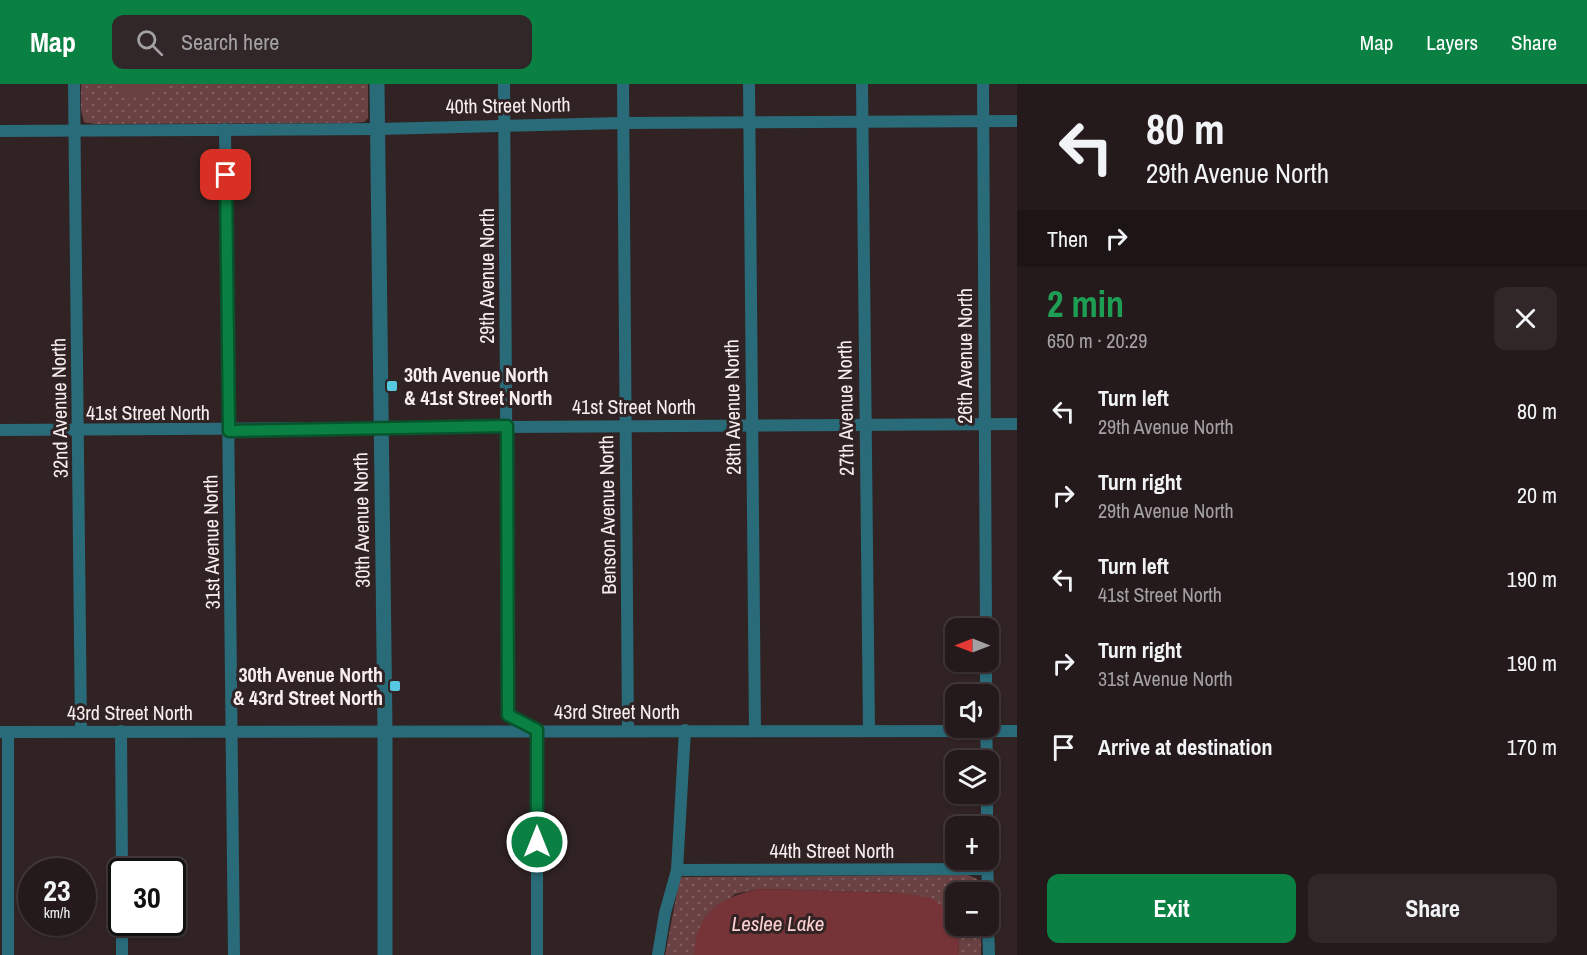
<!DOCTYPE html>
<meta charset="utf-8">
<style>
body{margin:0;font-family:"Archivo Narrow",sans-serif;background:#312728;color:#f1f3f6;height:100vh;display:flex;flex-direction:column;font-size:22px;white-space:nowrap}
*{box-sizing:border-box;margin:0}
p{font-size:20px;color:#a3a1a3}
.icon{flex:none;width:33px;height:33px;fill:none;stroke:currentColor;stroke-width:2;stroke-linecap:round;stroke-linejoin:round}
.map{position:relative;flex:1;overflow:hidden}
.drawer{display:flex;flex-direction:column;background:#251a1b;width:570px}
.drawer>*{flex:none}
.banner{background:#251a1b;color:#f1f3f6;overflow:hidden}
.needle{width:39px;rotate:270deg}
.buttons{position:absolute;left:945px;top:534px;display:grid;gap:12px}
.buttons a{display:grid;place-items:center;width:54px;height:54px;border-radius:12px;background:#251a1b;box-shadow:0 2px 4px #0004,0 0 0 2px #42383a;font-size:30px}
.speed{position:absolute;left:18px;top:774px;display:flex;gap:12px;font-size:30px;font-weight:700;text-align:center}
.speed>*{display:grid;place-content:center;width:78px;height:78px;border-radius:50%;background:#251a1b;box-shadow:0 2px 4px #0004,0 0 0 2px #42383a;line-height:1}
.speed small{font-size:15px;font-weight:400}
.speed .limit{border:3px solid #111;border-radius:9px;background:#fff;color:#111}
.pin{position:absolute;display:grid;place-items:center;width:51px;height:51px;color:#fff;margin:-26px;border-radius:12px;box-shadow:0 3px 9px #0006}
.me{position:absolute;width:66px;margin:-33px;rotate:0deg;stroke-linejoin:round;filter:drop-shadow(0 0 4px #0008)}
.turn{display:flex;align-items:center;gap:21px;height:126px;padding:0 30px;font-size:27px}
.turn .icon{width:78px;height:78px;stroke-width:2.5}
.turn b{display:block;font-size:42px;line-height:51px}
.then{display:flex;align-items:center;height:57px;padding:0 30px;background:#0003;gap:12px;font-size:22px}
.round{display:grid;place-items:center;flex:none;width:63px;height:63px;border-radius:12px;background:#312728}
.overview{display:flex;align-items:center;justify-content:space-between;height:102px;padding:0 30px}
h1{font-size:36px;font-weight:800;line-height:45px;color:#1e9e55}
.button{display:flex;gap:12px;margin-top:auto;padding:12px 30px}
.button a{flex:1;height:69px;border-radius:12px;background:#0b8043;color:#fff;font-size:24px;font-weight:800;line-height:69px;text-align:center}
.button a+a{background:#312728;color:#f1f3f6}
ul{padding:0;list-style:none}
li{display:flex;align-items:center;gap:18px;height:84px;padding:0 30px}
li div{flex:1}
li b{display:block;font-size:22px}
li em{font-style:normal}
header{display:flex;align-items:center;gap:36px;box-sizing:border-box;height:84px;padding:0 30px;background:#0b8043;color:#fff}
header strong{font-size:28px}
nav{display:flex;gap:33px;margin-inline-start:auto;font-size:21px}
.search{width:420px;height:54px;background:#312728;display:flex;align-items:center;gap:15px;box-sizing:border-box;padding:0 21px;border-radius:12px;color:#a3a1a3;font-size:22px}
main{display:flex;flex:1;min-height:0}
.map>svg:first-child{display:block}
</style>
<header>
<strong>Map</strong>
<div class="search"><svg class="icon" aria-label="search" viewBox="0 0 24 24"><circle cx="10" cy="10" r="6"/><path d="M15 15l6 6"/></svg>Search here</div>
<nav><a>Map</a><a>Layers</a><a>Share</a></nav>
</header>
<main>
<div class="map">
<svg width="1017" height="871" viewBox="0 0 1017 871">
<defs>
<pattern id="park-dots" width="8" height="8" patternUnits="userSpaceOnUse" patternTransform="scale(1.5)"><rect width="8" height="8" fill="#6a4142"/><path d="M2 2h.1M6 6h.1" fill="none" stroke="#805d5e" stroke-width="1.8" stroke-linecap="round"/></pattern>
</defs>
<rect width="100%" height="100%" fill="#312324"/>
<g fill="url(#park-dots)">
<path d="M81 0H368V34L364 38 351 39 94 40 84 38 81 26Z"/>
<path d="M968 791 977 795 980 808H956V842H981V871H959L958 850 901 809 758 805 735 810 702 839 694 871H665L680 793Z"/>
</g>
<path fill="#6a4142" d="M117 0H165C157 9 129 17 119 9Z"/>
<path fill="#773438" d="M758 805 901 809 931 814 949 827 958 850 959 871H694C696 828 720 814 758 805Z"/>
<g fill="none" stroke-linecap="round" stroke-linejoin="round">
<g stroke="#296b79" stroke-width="12">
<path d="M74 0 81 647"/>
<path d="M504 0 508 631 537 646V871"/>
<path d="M623 0 628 646"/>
<path d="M749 0 755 646"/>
<path d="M862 0 869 647"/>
<path d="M983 0 986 544"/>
<path d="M225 45 234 871"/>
<path d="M0 47 378 45 623 39 1017 37"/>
<path d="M0 346 1017 340"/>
<path d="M986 578V610"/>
<path d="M986 644 987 676"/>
<path d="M121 647 122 788"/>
<path d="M0 648 1017 647"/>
<path d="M8 648V871"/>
<path d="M987 710V742"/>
<path d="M987 776 988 808"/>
<path d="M677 786 987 785"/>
<path d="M122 838V871"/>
<path d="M988 842 989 871"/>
<path d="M658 871 665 829 677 786 685 646"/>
</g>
<path stroke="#296b79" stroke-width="15" d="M377 0 385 646V871"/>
</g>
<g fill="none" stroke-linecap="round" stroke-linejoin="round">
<g stroke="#07532c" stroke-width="15">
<path id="route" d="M226 91 229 347 507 342 508 631 537 646V758"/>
</g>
<use href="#route" stroke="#0b8043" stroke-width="10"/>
</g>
<g fill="#56c9e1" stroke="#312324" stroke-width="2">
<rect x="386" y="296" width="12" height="12" rx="3"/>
<rect x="389" y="596" width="12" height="12" rx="3"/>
</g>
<g text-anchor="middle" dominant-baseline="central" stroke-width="6" stroke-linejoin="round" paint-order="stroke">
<g font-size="20" fill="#f8eeee" stroke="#312324">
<text transform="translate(508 21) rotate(-1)">40th Street North</text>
<text transform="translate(486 192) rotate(-90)">29th Avenue North</text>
<text transform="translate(964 272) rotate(-90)">26th Avenue North</text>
<text x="634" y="322">41st Street North</text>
<text transform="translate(732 323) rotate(-91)">28th Avenue North</text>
<text transform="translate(59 324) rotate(-91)">32nd Avenue North</text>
<text transform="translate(845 324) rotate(-91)">27th Avenue North</text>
<text x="148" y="328">41st Street North</text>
<text transform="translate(607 431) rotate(-91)">Benson Avenue North</text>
<text transform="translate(361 436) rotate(-91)">30th Avenue North</text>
<text transform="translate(211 458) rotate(-91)">31st Avenue North</text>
<text x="617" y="627">43rd Street North</text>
<text x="130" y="628">43rd Street North</text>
<text x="832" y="766">44th Street North</text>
</g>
<g font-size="20" font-weight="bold" fill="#f8eeee" stroke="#312324" text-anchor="start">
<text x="404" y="290">30th Avenue North<tspan x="404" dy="23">&amp; 41st Street North</tspan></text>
<text x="383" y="590" text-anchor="end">30th Avenue North<tspan x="383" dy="23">&amp; 43rd Street North</tspan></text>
</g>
<g font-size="21" font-style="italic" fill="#fdd1d1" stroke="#312324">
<text x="778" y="839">Leslee Lake</text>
</g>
</g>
</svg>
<div class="buttons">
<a><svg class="needle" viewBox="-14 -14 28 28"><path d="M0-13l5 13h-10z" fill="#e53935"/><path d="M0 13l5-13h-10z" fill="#a3a1a3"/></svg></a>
<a><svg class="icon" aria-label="sound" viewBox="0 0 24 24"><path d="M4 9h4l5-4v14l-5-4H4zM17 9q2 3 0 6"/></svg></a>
<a><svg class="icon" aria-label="layers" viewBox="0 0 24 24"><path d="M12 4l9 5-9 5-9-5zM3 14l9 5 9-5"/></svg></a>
<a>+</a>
<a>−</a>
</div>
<div class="speed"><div>23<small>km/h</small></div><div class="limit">30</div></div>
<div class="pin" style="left:226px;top:91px;background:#d93025"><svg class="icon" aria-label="arrive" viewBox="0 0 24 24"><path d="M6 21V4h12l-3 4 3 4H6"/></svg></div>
<svg class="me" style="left:537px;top:758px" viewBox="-20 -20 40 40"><circle r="17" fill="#0b8043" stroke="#fff" stroke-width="3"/><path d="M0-11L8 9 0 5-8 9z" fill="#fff"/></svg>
</div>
<section class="drawer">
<div class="banner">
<div class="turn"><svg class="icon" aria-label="left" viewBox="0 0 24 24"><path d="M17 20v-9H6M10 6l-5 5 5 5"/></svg><div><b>80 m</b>29th Avenue North</div></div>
<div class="then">Then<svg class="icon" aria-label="right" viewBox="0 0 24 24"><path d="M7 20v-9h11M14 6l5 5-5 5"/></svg></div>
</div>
<div class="overview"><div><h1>2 min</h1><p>650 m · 20:29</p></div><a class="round"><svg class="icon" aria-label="close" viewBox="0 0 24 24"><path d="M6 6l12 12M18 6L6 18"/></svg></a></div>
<ul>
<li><svg class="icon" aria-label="left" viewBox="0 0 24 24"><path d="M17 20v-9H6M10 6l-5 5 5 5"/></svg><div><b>Turn left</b><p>29th Avenue North</p></div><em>80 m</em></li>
<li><svg class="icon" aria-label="right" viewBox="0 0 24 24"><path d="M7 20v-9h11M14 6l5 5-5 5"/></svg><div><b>Turn right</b><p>29th Avenue North</p></div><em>20 m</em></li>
<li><svg class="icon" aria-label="left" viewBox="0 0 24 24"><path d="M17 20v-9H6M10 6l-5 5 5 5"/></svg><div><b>Turn left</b><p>41st Street North</p></div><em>190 m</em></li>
<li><svg class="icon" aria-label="right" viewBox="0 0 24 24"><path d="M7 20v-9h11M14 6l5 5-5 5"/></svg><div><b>Turn right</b><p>31st Avenue North</p></div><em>190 m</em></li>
<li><svg class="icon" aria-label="arrive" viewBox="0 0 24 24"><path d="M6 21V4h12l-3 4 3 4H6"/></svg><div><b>Arrive at destination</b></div><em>170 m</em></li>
</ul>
<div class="button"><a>Exit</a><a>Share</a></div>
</section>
</main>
